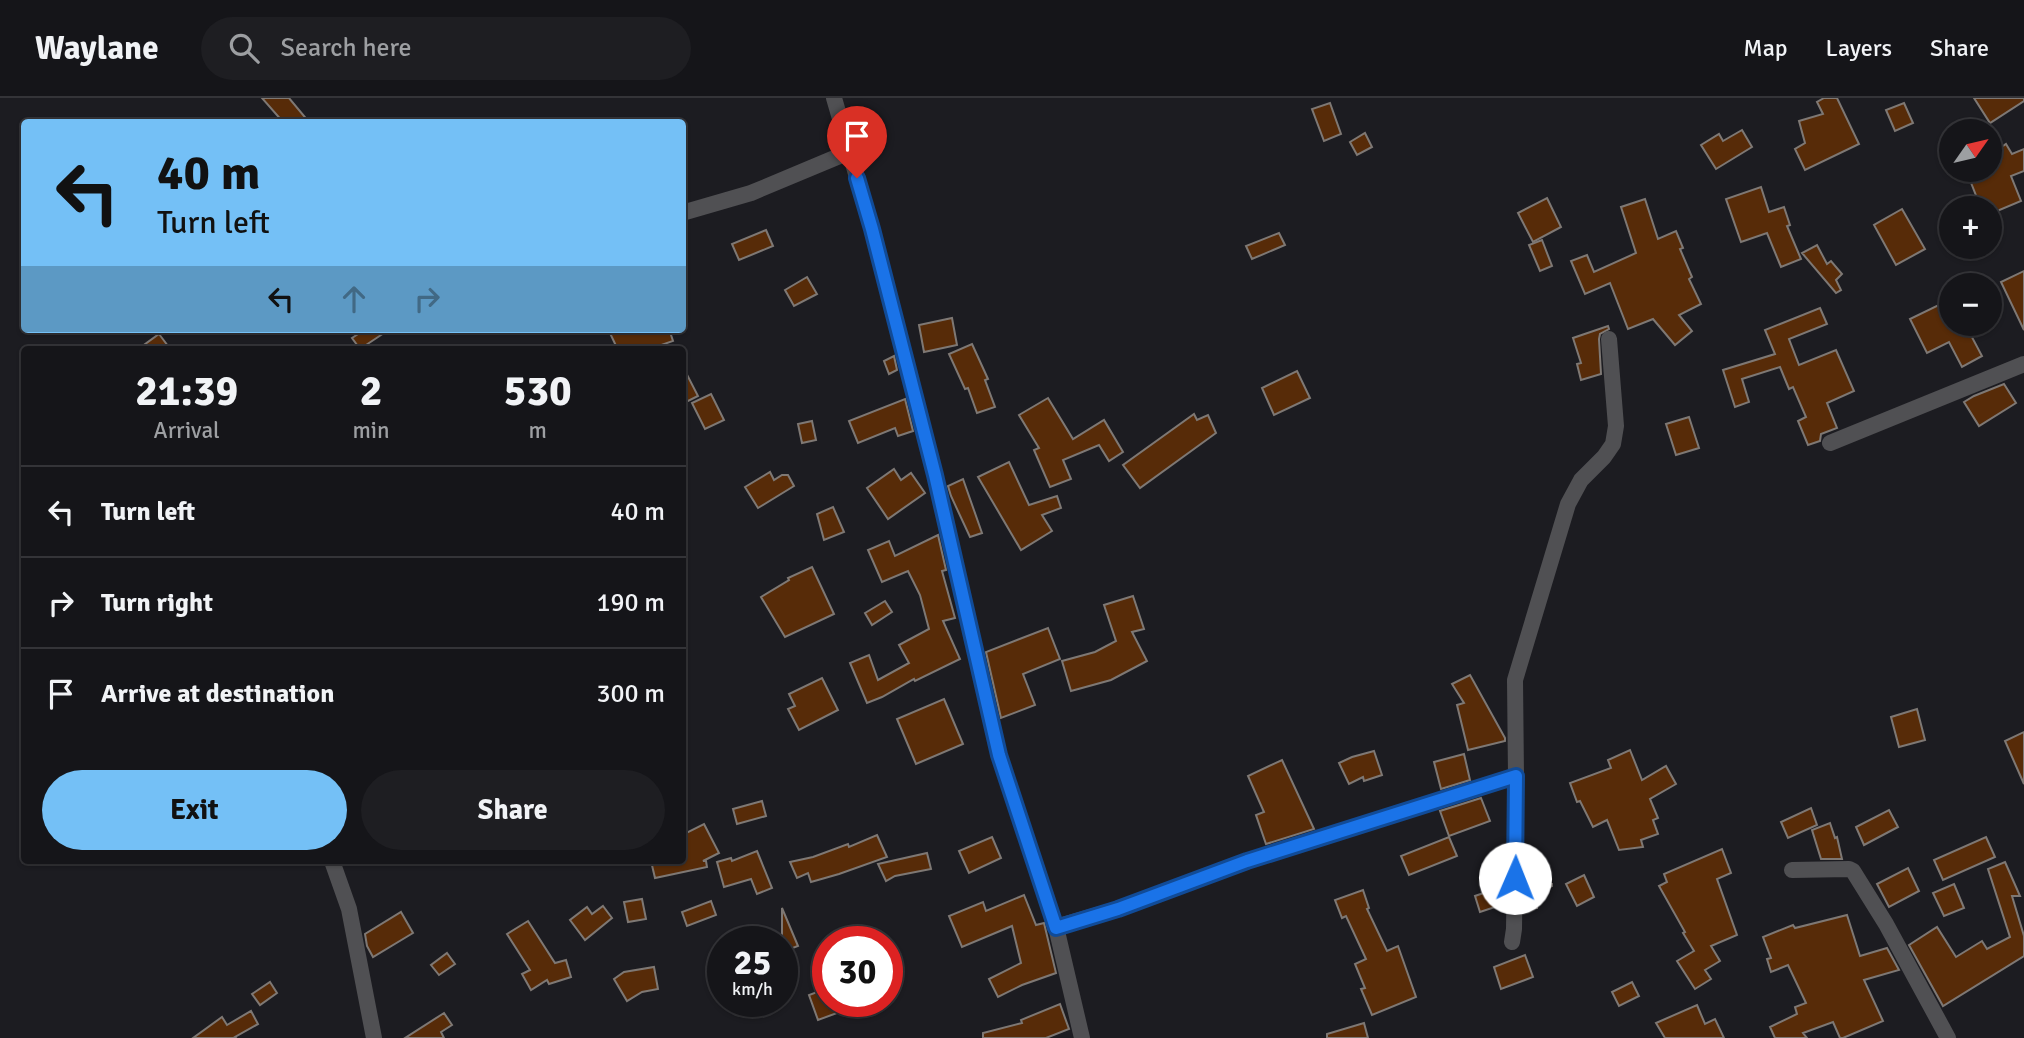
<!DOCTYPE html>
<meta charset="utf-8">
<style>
body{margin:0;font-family:Signika,sans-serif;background:#1e1e22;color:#f1f3f6;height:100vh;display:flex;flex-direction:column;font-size:26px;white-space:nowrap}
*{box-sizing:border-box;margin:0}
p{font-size:23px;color:#9d9fa2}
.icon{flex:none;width:38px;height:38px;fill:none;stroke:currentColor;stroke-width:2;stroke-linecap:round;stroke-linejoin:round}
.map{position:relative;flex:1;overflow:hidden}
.details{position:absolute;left:21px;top:248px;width:665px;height:518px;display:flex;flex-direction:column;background:#151519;border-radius:7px;box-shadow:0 2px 5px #0004,0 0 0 2px #343438}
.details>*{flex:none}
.guide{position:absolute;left:21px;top:21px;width:665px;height:214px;border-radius:7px;box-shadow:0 2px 5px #0004,0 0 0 2px #343438;background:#74c0f6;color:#111;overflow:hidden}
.needle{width:46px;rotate:56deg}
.controls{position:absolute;left:1939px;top:21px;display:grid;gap:14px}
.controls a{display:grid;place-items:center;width:63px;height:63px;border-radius:50%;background:#151519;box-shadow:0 2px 5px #0004,0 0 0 2px #343438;font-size:35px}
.speed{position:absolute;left:707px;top:828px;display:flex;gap:14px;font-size:35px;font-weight:700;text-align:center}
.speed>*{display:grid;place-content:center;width:91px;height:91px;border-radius:50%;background:#151519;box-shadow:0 2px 5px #0004,0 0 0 2px #343438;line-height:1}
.speed small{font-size:18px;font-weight:400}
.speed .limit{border:10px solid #d22;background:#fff;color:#111}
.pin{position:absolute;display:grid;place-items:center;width:60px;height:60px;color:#fff;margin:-72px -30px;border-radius:50% 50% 50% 0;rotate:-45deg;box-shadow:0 0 7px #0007}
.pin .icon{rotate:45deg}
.me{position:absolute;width:77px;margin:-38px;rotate:1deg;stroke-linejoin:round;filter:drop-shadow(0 0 5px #0008)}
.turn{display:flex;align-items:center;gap:24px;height:147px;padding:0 21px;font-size:32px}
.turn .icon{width:91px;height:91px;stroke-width:2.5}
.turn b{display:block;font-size:49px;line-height:60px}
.lanes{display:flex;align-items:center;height:66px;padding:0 21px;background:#0003;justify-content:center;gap:35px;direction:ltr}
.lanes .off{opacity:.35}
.eta{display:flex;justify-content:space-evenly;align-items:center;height:119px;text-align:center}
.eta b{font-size:42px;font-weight:700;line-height:49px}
.action{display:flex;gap:14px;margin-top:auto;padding:14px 21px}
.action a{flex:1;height:80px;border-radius:42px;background:#74c0f6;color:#111;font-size:28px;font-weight:700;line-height:80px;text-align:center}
.action a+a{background:#1e1e22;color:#f1f3f6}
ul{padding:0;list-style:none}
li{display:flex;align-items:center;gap:21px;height:91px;padding:0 21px;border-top:2px solid #343438}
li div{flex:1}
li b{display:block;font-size:26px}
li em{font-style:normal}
header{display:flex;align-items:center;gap:42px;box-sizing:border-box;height:98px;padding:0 35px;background:#151519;border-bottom:2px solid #343438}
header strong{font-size:33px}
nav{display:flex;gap:38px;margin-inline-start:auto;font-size:24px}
.search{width:490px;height:63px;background:#1e1e22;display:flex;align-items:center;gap:18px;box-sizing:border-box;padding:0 24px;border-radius:38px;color:#9d9fa2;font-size:26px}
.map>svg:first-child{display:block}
</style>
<header>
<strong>Waylane</strong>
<div class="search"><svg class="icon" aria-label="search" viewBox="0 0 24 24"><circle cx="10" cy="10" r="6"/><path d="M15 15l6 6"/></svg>Search here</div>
<nav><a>Map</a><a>Layers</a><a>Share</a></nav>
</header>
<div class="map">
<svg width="2024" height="940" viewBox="0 0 2024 940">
<rect width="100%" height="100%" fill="#1c1c21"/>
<g fill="#572b08" stroke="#7e7874" stroke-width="2">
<path d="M262 0H289L309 24H283Z"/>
<path d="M1824 0H1837L1859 46 1805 72 1795 51 1805 45 1799 23 1823 16 1817 4Z"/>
<path d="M1974 0H2024V3L1990 25Z"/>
<path d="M1330 5 1341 36 1324 43 1312 11Z"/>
<path d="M1904 5 1913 25 1895 33 1886 12Z"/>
<path d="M1742 32 1752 49 1716 71 1701 47 1719 36 1723 43Z"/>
<path d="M1365 35 1372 49 1357 57 1350 44Z"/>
<path d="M2006 46 2012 56 2024 51V73L2011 78 2021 103 1990 116V110H1981L1966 72H1990V57Z"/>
<path d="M1761 89 1769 114 1784 109 1790 127 1787 128 1801 161 1781 169 1767 135 1741 144 1726 101Z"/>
<path d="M1547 100 1561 129 1533 144 1518 115Z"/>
<path d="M1645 101 1658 141 1676 133 1683 150 1680 151 1692 179 1689 181 1701 206 1679 217 1692 233 1675 247 1653 221 1628 231 1610 185 1585 196 1571 163 1587 157 1594 174 1636 155 1621 109Z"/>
<path d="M1902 111 1925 151 1896 167 1874 127Z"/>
<path d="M766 132 773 148 739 162 732 146Z"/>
<path d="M1279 135 1285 147 1252 161 1246 148Z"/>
<path d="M1542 142 1552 168 1540 173 1529 147Z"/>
<path d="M1817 147 1827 166 1831 163 1842 176 1836 182 1841 192 1836 195 1802 155Z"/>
<path d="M2024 173V232L2001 184Z"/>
<path d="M807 179 817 196 794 208 785 192Z"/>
<path d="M1951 201V226H1965L1982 258 1962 269 1949 244 1927 255 1910 221Z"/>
<path d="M1820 210 1827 226 1789 241 1799 267 1836 252 1854 293 1827 305 1837 330 1821 336 1820 343 1808 347 1798 323 1806 319 1793 289 1789 291 1780 269 1742 281 1749 304 1735 309 1723 272 1775 256 1765 232Z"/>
<path d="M952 220 957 247 924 254 919 227Z"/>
<path d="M1608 228 1609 231 1600 236 1599 241 1601 276 1581 282 1577 266 1581 265 1573 240Z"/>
<path d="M366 231H390L360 251 352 240Z"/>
<path d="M608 231H669L673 243 647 252H618Z"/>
<path d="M159 236 171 252H137Z"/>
<path d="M972 246 988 281 985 282 995 309 977 315 968 290 965 291 949 256Z"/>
<path d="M894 258 897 272 889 276 884 263Z"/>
<path d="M682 267 698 298 686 304 682 297Z"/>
<path d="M1297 273 1310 300 1274 317 1262 290Z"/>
<path d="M2004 286 2016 305 1979 328 1964 304 1974 298Z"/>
<path d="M711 296 724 322 705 331 692 305Z"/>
<path d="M1048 300 1073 341 1104 322 1123 354 1109 363 1099 347 1063 362 1071 381 1050 389 1034 352 1039 350 1019 317Z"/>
<path d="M905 301 913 333 898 338 895 330 858 345 849 323Z"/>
<path d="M1194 316 1197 322 1208 317 1216 335 1140 390 1123 367Z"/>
<path d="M1689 319 1699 350 1676 357 1666 326Z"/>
<path d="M812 323 816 342 802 345 798 326Z"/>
<path d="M1009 364 1029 407 1057 398 1061 410 1042 417 1052 433 1021 452 978 379Z"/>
<path d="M894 371 901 382 911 375 925 395 888 421 867 390Z"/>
<path d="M770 374 774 382 782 377H788L794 388 758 410 745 389Z"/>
<path d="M963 381 982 435 970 439 951 398 948 388Z"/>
<path d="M833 409 844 434 824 442 817 416Z"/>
<path d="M938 437 946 472 942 473 955 520 943 523 960 561 915 583 914 581 882 599 867 605 850 565 869 557 878 582 909 565 899 547 929 531 920 497 908 473 882 484 868 452 889 443 895 458Z"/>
<path d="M812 469 834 516 785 539 761 499 789 482 788 480Z"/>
<path d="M1133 498 1144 531 1132 534 1147 563 1111 582 1071 593 1062 563 1095 554 1116 543 1104 507Z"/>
<path d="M885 503 892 514 872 527 865 515Z"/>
<path d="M1048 530 1060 561 1023 576 1035 607 1001 620 986 554Z"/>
<path d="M1470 577 1505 640V643L1468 652 1457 607 1464 605 1452 586Z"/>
<path d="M822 580 838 612 799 632 788 611 795 608 789 596Z"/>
<path d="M944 601 963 646 916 666 897 621Z"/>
<path d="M1917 611 1925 642 1899 649 1891 619Z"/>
<path d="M2024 634V686L2005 643Z"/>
<path d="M1630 652 1642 682 1666 668 1676 686 1650 701 1658 720 1653 722 1658 736 1641 742 1643 749 1619 752 1607 722 1593 729 1580 703 1577 704 1570 685 1611 670 1608 662Z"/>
<path d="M1374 653 1382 677 1364 683 1363 679 1349 686 1339 665 1352 659Z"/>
<path d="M1464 656 1470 682 1441 691 1434 664Z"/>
<path d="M1282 662 1314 731 1266 746 1256 717 1264 714 1248 678Z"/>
<path d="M1481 700 1490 723 1449 738 1440 713Z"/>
<path d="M762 703 766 718 737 726 733 711Z"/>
<path d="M1811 710 1817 727 1788 740 1781 724Z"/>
<path d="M1889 712 1898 729 1864 747 1856 729Z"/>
<path d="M1830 725 1835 740 1837 739 1842 761H1821L1812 732Z"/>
<path d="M704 726 719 755 703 763H706L707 769 655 780 651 763H682V737Z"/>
<path d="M877 737 887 759 839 776 811 784 808 775 797 780 790 764 813 759 848 746 849 749Z"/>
<path d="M992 739 1001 760 969 775 959 753Z"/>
<path d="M1449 739 1457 758 1409 777 1401 758Z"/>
<path d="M1986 739 1995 759 1943 782 1934 762Z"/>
<path d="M1722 751 1731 775 1717 781 1737 837 1711 848 1720 863 1705 872 1711 881 1695 891 1677 863 1694 853 1683 835 1685 834 1659 788 1667 784 1664 776Z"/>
<path d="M757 753 772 790 757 796 751 781 724 789 717 764 731 760 732 763Z"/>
<path d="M927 755 931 771 895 778 886 783 878 766Z"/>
<path d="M2005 764 2020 798H2012L2024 838V858L1943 908 1909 847 1937 829 1956 859 1982 843 1987 851 2010 839 1988 771Z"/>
<path d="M1908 770 1919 793 1889 809 1877 786Z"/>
<path d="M1584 777 1594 799 1577 808 1566 786Z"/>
<path d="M1525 786H1552V788L1537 794V810H1525Z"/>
<path d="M1954 786 1964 810 1944 818 1933 795Z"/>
<path d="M1501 789 1504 798V806L1480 814 1475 798Z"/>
<path d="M1363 792 1369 810 1367 811 1387 853 1398 848 1416 899 1372 917 1361 891 1365 890 1355 866 1366 861 1346 818 1342 820 1335 802Z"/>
<path d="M1024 797 1036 827 1044 825 1056 875 1022 887 998 899 989 881 1021 865 1012 828 962 849 949 818 983 804 986 813Z"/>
<path d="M642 801 646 821 628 824 624 804Z"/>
<path d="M711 803 716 817 687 828 682 814Z"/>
<path d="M603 808 612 820 585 842 570 822 587 809 592 816Z"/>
<path d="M782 810 798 848 782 854Z"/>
<path d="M401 814 413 835 373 859 367 848 365 836Z"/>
<path d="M1847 817 1860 858 1887 850 1899 872 1864 882 1883 923 1843 940H1840L1833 924 1803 935 1807 940H1775L1770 929 1797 916 1795 909 1806 905 1788 867 1771 874 1767 861 1771 860 1763 839 1793 827 1795 830Z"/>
<path d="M528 823 555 865 566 862 571 879 549 886 547 882 531 892 522 876 530 872 507 836Z"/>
<path d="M447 855 455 866 439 877 431 867Z"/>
<path d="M1525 857 1533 879 1501 891 1494 869Z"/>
<path d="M654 869 658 891 642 894 627 903 614 881 624 874Z"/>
<path d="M270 884 277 895 260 907 252 896Z"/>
<path d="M1632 884 1639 898 1619 908 1612 894Z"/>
<path d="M828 890V903H864V905L818 922 809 897Z"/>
<path d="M1060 906 1069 931 1046 940H983V935L1022 925 1021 922Z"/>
<path d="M1697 907 1705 926 1715 921 1724 940H1665L1656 925Z"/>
<path d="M251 913 258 926 235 939 236 940H193L222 919 227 927Z"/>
<path d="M444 915 452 927 441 934 444 940H405Z"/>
<path d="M1364 925 1368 940H1327V936Z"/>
</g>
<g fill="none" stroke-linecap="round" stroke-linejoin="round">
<g stroke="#505053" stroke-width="16">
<path d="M834 0 872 131 935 377 999 657 1056 829 1082 940"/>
<path d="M682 115 751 95 849 54"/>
<path d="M1830 345 2024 266"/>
<path d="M332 763 349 811 374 940"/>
<path d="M1792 772 1849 771 1853 773 1886 826 1948 940"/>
<path d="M1056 829 1118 811 1247 763 1516 678"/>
<path d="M1512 844 1514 831 1516 678 1515 582 1568 406 1581 382 1604 359 1613 346 1616 328 1609 241"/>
</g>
</g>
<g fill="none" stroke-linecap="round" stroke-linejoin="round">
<g stroke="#114b97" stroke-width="18">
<path id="route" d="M857 80 872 131 935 377 999 657 1056 830 1118 811 1247 763 1516 678 1515 780"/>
</g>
<use href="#route" stroke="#1a73e8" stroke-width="12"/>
</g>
</svg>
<div class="controls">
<a><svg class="needle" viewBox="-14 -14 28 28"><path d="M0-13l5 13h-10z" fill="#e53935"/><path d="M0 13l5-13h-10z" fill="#9d9fa2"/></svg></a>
<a>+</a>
<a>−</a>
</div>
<div class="speed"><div>25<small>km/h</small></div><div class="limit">30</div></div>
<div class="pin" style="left:857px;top:80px;background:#d93025"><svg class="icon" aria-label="arrive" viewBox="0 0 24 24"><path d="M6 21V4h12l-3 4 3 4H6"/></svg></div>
<svg class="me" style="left:1515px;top:780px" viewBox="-20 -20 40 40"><circle r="19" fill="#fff"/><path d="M0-13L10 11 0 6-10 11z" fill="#1a73e8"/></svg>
<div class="guide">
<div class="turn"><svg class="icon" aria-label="left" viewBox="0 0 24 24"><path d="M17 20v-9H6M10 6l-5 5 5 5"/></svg><div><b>40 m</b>Turn left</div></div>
<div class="lanes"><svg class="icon" aria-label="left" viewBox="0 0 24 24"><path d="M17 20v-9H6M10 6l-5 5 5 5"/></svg><svg class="icon off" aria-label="ahead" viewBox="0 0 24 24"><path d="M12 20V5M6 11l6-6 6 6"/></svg><svg class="icon off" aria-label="right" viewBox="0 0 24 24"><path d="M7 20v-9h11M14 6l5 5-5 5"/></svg></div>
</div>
<section class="details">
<div class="eta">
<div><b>21:39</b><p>Arrival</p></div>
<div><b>2</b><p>min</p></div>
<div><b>530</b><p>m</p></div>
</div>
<ul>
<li><svg class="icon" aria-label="left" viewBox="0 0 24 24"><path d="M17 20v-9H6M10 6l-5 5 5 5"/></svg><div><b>Turn left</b></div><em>40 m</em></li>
<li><svg class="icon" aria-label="right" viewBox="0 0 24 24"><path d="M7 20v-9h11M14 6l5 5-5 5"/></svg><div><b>Turn right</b></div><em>190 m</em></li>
<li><svg class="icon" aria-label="arrive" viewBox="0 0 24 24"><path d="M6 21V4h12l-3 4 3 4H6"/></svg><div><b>Arrive at destination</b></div><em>300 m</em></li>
</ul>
<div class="action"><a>Exit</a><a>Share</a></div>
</section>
</div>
